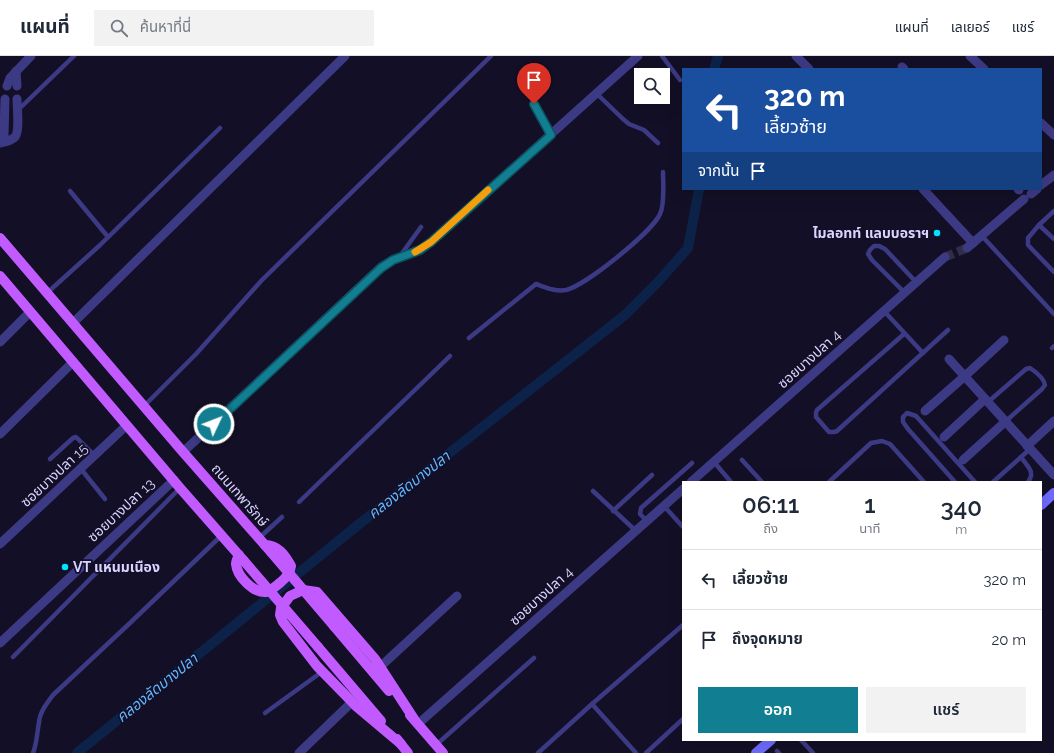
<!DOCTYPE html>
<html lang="th">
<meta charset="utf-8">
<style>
body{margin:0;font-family:Raleway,"Noto Sans Thai",sans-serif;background:#f2f2f3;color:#1f2937;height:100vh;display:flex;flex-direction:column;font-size:15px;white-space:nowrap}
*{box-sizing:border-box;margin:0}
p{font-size:13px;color:#747a83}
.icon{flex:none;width:22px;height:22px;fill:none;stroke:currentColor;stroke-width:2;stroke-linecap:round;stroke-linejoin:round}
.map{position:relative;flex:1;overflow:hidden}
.details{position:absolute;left:682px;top:425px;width:360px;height:260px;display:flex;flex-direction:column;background:#fff;border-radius:0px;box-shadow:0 4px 16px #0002}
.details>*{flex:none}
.top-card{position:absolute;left:682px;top:12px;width:360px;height:122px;border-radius:0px;box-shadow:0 4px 16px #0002;background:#1a4fa0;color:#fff;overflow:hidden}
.controls{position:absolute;left:634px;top:12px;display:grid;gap:8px}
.controls a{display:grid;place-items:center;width:36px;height:36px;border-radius:0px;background:#fff;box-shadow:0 4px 16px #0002;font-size:20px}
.pin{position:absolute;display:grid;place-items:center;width:34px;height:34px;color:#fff;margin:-41px -17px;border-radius:50% 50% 50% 0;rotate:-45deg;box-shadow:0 0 4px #0007}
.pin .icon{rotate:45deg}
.me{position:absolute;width:44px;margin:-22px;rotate:47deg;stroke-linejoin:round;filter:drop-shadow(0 0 3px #0008)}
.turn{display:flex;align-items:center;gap:14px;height:84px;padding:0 16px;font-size:18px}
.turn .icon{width:52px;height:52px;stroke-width:2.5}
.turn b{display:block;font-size:28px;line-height:34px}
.then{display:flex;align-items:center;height:38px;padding:0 16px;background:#0003;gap:8px;font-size:15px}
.eta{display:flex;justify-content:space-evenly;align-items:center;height:68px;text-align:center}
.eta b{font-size:24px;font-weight:600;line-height:28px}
.primary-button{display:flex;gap:8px;margin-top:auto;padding:8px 16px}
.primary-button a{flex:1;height:46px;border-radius:0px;background:#117e91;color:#fff;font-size:16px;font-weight:600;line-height:46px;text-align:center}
.primary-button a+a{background:#f2f2f3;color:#1f2937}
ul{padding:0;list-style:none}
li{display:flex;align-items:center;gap:12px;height:60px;padding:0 16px;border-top:1px solid #e0e1e3}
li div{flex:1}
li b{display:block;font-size:15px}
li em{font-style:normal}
header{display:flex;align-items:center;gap:24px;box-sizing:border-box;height:56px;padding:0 20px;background:#fff;border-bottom:1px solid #e0e1e3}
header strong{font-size:19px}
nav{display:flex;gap:22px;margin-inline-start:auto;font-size:14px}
.search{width:280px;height:36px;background:#f2f2f3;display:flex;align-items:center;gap:10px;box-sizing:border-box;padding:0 14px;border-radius:0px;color:#747a83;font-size:15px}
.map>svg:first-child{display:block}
</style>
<header>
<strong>แผนที่</strong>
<div class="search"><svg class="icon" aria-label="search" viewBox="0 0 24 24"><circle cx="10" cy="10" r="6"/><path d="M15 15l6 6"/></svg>ค้นหาที่นี่</div>
<nav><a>แผนที่</a><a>เลเยอร์</a><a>แชร์</a></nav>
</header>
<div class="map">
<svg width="1054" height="697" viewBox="0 0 1054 697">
<rect width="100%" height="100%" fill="#130f26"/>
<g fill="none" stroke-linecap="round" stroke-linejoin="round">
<g stroke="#0c2248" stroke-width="10">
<path d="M714 13 718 0"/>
<path d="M77 697 358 469 625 259 657 227 688 192 699 133"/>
</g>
<path stroke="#312d47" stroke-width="9" stroke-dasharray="9 4.5" stroke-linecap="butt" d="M945 201 967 192"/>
<g stroke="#3d3a85" stroke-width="4.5">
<path d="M662 0 680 24"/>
<path d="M597 38 623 63 629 68 644 74 658 87"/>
<path d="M534 48 551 79"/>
<path d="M18 54 74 0"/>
<path d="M70 135 108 181"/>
<path d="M1054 155 1039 169 1028 182V189L1054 216"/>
<path d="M1039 169 1054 183"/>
<path d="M982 180 1054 258"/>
<path d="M400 200 421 171"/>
<path d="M47 237 99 190 220 72"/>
<path d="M905 237 872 204 868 198 870 194 874 190H879L885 193 916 226"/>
<path d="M884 255 923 297"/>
<path d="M904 278 817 354 816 357V361L829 376H834L837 375 948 274"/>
<path d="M469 282 536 228C545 231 555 236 566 234 585 230 652 176 660 158 665 148 663 128 663 116"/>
<path d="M1052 292 1054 290"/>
<path d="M988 346 1026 313 1030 312C1036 316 1044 322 1045 329L1042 333 1006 365"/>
<path d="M144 350 196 298 262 224 491 0"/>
<path d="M1021 401C1027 410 1036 416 1028 426"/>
<path d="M50 403 73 382 76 381 95 400"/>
<path d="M742 404 762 426"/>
<path d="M714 406 731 426"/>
<path d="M81 413 105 443"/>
<path d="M829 426 871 387 882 385 890 388 924 426"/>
<path d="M955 426 908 373 903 366V361L907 357 916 360 975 426"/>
<path d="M993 426 1030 393"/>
<path d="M593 435 636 475"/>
<path d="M299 446 450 300"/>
<path d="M664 450 683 471"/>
<path d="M613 455 652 419"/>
<path d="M647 465 640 458 641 452 692 407"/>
<path d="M259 482 282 461"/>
<path d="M13 601 180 432"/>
<path d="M592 648 683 569"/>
<path d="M265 657 323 615"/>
<path d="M801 684 813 697"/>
<path d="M436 689 534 602"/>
<path d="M777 695 779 697"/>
<path d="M33 697C37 687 37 677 39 666 40 656 47 647 53 639L130 567 222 479"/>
<path d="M538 697 592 648 636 697"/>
<path d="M646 697 683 663"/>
</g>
<g stroke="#3d3a85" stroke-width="9">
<path d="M796 0 809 13"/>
<path d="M970 0 984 13"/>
<path d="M902 11 904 13"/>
<path d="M16 15 17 30"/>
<path d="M7 30 10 22 31 0"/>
<path d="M1041 67 1054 79"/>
<path d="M0 86 4 79 5 43"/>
<path d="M0 87C5 86 11 85 15 81 20 75 17 52 17 43"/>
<path d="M1041 129 1054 119"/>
<path d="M923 133 973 187"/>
<path d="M1018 133 1019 134"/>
<path d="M1031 138 1037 133"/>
<path d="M967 192 1024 143"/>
<path d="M73 267 345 0"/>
<path d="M0 286 30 256"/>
<path d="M949 303 1054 419"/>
<path d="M925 355 965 320 1004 284"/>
<path d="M0 378 73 306"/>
<path d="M944 381 985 343"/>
<path d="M1027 390 1054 365"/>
<path d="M183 396 381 211 393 204 420 194 431 186 638 0"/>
<path d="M963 404 1006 365"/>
<path d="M691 426 945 201"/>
<path d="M0 488 127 369"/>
<path d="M0 587 174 424"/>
<path d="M380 611 457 540"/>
<path d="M418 668 683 433"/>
<path d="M299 697 352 646"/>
</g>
<g stroke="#6f6bff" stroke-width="10">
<path d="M1041 449 1054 437"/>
<path d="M756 697 771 684"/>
</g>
<g stroke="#c25bff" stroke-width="10">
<path d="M0 182 183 396 271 496"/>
<path d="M0 220 180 432 244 505"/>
<path d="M239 499C238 501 236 505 236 508 237 520 253 537 266 536 271 535 277 529 281 526 287 521 290 517 291 510 285 499 278 489 265 489"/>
<path d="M334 570 389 635"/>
<path d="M318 591 381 665"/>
<path d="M410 659 443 697"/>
<path d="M397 683 408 697"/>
<path d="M401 688 357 651 317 610 283 566 280 559 281 552 290 540 303 534 317 536 375 603 414 663"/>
</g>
<g stroke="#c25bff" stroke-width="10">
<path d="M271 496 334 570"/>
<path d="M244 505 318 591"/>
</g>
</g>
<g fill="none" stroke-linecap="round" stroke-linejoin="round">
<g stroke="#0b525e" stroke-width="10">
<path id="route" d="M214 368 381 212 393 204 420 194 431 186 551 79 534 48"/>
</g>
<use href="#route" stroke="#117e91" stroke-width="7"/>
<path stroke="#f59e0b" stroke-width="7" d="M415 196 431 186 488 134"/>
</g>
<g fill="#00e5ff" stroke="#130f26" stroke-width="1.5">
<circle cx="937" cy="177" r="4"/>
<circle cx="65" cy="511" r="4"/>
</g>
<g text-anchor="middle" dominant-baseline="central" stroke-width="3.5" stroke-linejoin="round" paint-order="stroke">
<g font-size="14" font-weight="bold" fill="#d9d4ff" stroke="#130f26" text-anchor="end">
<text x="929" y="177">ไมลอทท์ แลบบอราฯ</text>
<text x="73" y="511" text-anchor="start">VT แหนมเนือง</text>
</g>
<g font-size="14" fill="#d9d4ff" stroke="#130f26">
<text transform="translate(809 303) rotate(-42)">ซอยบางปลา 4</text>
<text transform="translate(54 419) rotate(-43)">ซอยบางปลา 15</text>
<text transform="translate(240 439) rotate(49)">ถนนเทพารักษ์</text>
<text transform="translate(121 454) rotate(-43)">ซอยบางปลา 13</text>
<text transform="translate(541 540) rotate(-42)">ซอยบางปลา 4</text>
</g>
<g font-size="15" font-style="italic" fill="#62b6ff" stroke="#130f26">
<text transform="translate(409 429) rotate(-38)">คลองลัดบางปลา</text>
<text transform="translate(157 632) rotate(-39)">คลองลัดบางปลา</text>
</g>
</g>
</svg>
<div class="controls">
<a><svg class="icon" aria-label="search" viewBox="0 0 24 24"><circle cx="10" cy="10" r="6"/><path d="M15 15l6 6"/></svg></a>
</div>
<div class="pin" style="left:534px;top:48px;background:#d93025"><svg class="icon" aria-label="arrive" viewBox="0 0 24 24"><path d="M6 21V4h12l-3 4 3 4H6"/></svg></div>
<svg class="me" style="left:214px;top:368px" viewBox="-20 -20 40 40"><circle r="17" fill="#117e91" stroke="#fff" stroke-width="3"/><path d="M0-11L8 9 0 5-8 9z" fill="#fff"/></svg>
<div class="top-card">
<div class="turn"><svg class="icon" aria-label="left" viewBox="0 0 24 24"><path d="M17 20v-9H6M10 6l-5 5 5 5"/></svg><div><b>320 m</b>เลี้ยวซ้าย</div></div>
<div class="then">จากนั้น<svg class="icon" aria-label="arrive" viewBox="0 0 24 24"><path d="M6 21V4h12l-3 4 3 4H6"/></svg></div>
</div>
<section class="details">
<div class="eta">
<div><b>06:11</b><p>ถึง</p></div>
<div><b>1</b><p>นาที</p></div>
<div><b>340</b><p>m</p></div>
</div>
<ul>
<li><svg class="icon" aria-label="left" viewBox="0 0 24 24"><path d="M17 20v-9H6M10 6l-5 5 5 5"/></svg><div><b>เลี้ยวซ้าย</b></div><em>320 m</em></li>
<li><svg class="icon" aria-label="arrive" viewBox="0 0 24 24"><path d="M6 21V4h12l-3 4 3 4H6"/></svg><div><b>ถึงจุดหมาย</b></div><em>20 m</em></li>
</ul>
<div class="primary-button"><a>ออก</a><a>แชร์</a></div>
</section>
</div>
